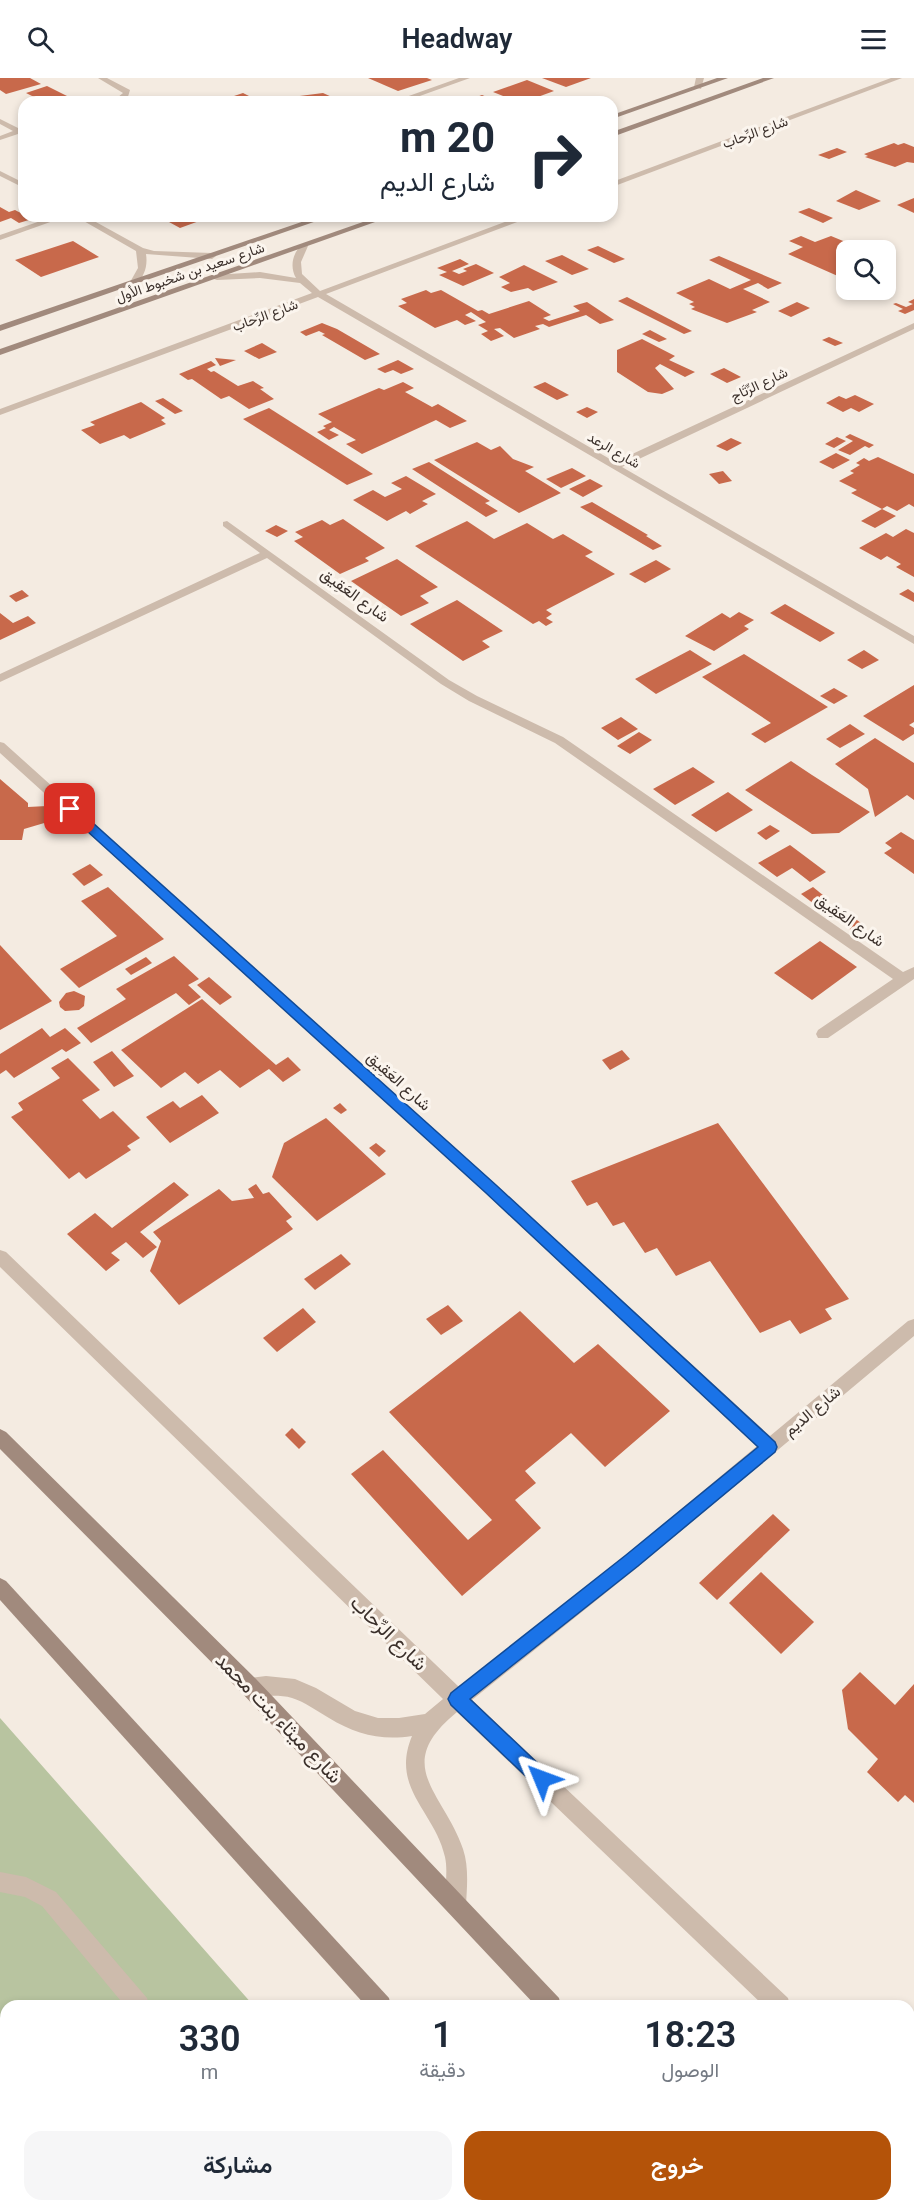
<!DOCTYPE html>
<html lang="ar">
<meta charset="utf-8">
<style>
body{margin:0;font-family:Roboto,Vazirmatn,sans-serif;background:#f6f6f7;color:#1f2937;direction:rtl;height:100vh;display:flex;flex-direction:column;font-size:22px;white-space:nowrap}
*{box-sizing:border-box;margin:0}
p{font-size:20px;color:#747a83}
.icon{flex:none;width:33px;height:33px;fill:none;stroke:currentColor;stroke-width:2;stroke-linecap:round;stroke-linejoin:round}
.map{position:relative;flex:1;overflow:hidden;direction:ltr}
.panel{position:absolute;left:0px;top:1922px;width:915px;height:212px;display:flex;flex-direction:column;background:#fff;border-radius:18px 18px 0 0;box-shadow:0 3px 9px #0003;direction:rtl}
.panel>*{flex:none}
.hud{position:absolute;left:18px;top:18px;width:600px;height:126px;border-radius:18px;box-shadow:0 3px 9px #0003;direction:rtl;background:#fff;color:#1f2937;overflow:hidden}
.tools{position:absolute;left:836px;top:162px;display:grid;gap:12px}
.tools a{display:grid;place-items:center;width:60px;height:60px;border-radius:12px;background:#fff;box-shadow:0 3px 9px #0003;font-size:30px}
.pin{position:absolute;display:grid;place-items:center;width:51px;height:51px;color:#fff;margin:-26px;border-radius:12px;box-shadow:0 3px 9px #0006}
.me{position:absolute;width:66px;margin:-33px;rotate:314deg;stroke-linejoin:round;filter:drop-shadow(0 0 4px #0008)}
.turn{display:flex;align-items:center;gap:21px;height:126px;padding:0 24px;font-size:27px}
.turn .icon{width:78px;height:78px;stroke-width:2.5}
.turn b{display:block;font-size:42px;line-height:51px}
.eta{display:flex;justify-content:space-evenly;align-items:center;height:102px;text-align:center}
.eta b{font-size:36px;font-weight:600;line-height:42px}
.button{display:flex;gap:12px;margin-top:auto;padding:12px 24px}
.button a{flex:1;height:69px;border-radius:18px;background:#b45309;color:#fff;font-size:24px;font-weight:600;line-height:69px;text-align:center}
.button a+a{background:#f6f6f7;color:#1f2937}
header{display:flex;justify-content:space-between;align-items:center;height:78px;padding:0 24px;background:#fff;font-size:27px;font-weight:600}
.map>svg:first-child{display:block}
</style>
<header><svg class="icon" aria-label="menu" viewBox="0 0 24 24"><path d="M4 6h16M4 12h16M4 18h16"/></svg>Headway<svg class="icon" aria-label="search" viewBox="0 0 24 24"><circle cx="10" cy="10" r="6"/><path d="M15 15l6 6"/></svg></header>
<div class="map">
<svg width="914" height="2132" viewBox="0 0 914 2132">
<rect width="100%" height="100%" fill="#f4ebe1"/>
<path fill="#b8c4a0" d="M0 1640 253 1927 6 1928V2127H428L433 2132H0Z"/>
<g fill="#c8694b">
<path d="M0 0H30L41 6 6 16 0 12Z"/>
<path d="M368 0H427L432 2 398 13Z"/>
<path d="M542 0H591L566 9Z"/>
<path d="M527 2 554 13 524 24H518L493 14Z"/>
<path d="M47 8 71 20 58 24H44L26 15Z"/>
<path d="M243 15 259 23 236 24 228 20Z"/>
<path d="M323 15 343 24H273L284 20Z"/>
<path d="M482 17 499 24H463Z"/>
<path d="M894 65 898 67 904 65 914 69V85L907 84 895 89 865 79 868 78 864 76Z"/>
<path d="M837 70 847 74 829 81 818 77Z"/>
<path d="M856 112 881 123 859 132 836 123Z"/>
<path d="M914 120V135L897 127Z"/>
<path d="M0 129 9 134 15 132 32 141 19 145 11 140 0 144Z"/>
<path d="M809 130 833 140 823 145 798 134Z"/>
<path d="M158 138H213L180 150Z"/>
<path d="M801 158 815 164 831 158 865 172H846V196L840 199 788 176 803 169 789 163Z"/>
<path d="M73 163 99 179 41 199 15 182Z"/>
<path d="M598 168 625 181 614 185 587 172Z"/>
<path d="M562 177 589 191 572 197 545 183Z"/>
<path d="M719 178 782 205 768 211 758 205 743 211 770 224 752 232 757 234 727 245 691 231 695 229 689 226 694 224 676 215 709 201 730 211 751 202 709 182Z"/>
<path d="M460 181 469 186 452 193 459 196 467 193 463 191 476 186 494 195 463 208 439 197 447 194 437 190Z"/>
<path d="M524 187 558 204 533 213 528 210 511 214 501 209 510 205 499 199Z"/>
<path d="M426 212 431 215 441 212 478 233 482 232 489 236 529 223 551 237 543 240 549 243 580 233 573 228 587 224 614 242 600 246 586 237 549 249 543 246 535 248 540 251 514 260 500 250 494 251 504 258 491 263 481 256 488 253 478 247 486 244 471 234 465 237 476 243 465 247 457 242 435 250 398 228 407 225 401 221Z"/>
<path d="M627 219 692 253 684 256 618 223Z"/>
<path d="M914 221V232L905 236 898 233 903 231 893 226 896 225 906 229 913 226 908 224Z"/>
<path d="M797 224 810 230 791 239 778 233Z"/>
<path d="M322 245 337 251 380 276 365 282 322 257 325 256 319 253 306 258 300 254Z"/>
<path d="M650 252 667 261 659 264 642 256Z"/>
<path d="M829 259 843 265 835 268 822 262Z"/>
<path d="M642 261 675 278 669 282 695 294 685 299 660 286 655 290 674 311 662 316 648 314 617 294V272Z"/>
<path d="M262 265 277 274 259 281 244 273Z"/>
<path d="M215 280 236 282 220 288Z"/>
<path d="M398 282 414 291 401 296 393 292 385 295 377 291Z"/>
<path d="M211 283 216 287 207 291 211 294 214 293 238 308 253 303 264 310 260 311 274 321 249 331 229 318 221 321 192 301 188 302 179 296Z"/>
<path d="M724 290 741 299 727 305 710 296Z"/>
<path d="M403 304 414 310 405 314 432 329 438 326 467 343 450 350 436 342 362 376 346 366 356 362 334 349 329 352 339 357 329 362 317 354 326 350 323 348 332 344 318 336 379 310 384 312Z"/>
<path d="M545 304 569 317 557 322 533 309Z"/>
<path d="M855 317 874 326 859 334 851 330 843 334 826 325 839 318 846 321Z"/>
<path d="M163 320 183 333 175 336 155 323Z"/>
<path d="M141 324 165 340 161 342 166 346 130 361 124 357 100 366 81 352 95 347 90 344Z"/>
<path d="M587 329 598 334 587 340 576 334Z"/>
<path d="M269 330 373 396 347 407 243 341Z"/>
<path d="M850 356 874 367 869 370 865 368 850 377 838 372 853 363 845 359Z"/>
<path d="M837 359 846 363 834 370 825 366Z"/>
<path d="M731 360 742 365 727 373 716 368Z"/>
<path d="M477 364 491 372 500 368 513 381 534 389 525 393 561 415 519 435 434 382Z"/>
<path d="M836 375 850 382 833 391 819 384Z"/>
<path d="M878 379 914 396V429L909 426 897 433 887 428 882 431 851 415 857 412 839 403 854 395 850 393 860 387 856 385 864 380 869 383Z"/>
<path d="M429 384 490 423 485 425 498 433 486 439 412 391Z"/>
<path d="M572 390 586 398 561 410 546 401Z"/>
<path d="M723 393 732 403 719 406 709 396Z"/>
<path d="M406 398 436 416 422 423 428 426 410 436 406 433 387 443 353 422 373 412 385 419 402 411 391 405Z"/>
<path d="M590 401 603 408 583 419 569 411Z"/>
<path d="M592 424 648 457 646 458 662 468 653 472 580 429Z"/>
<path d="M882 431 896 438 875 450 861 443Z"/>
<path d="M343 441 385 470 365 480 369 483 340 496 294 463 303 459 295 454 322 442 330 447Z"/>
<path d="M467 443 494 461 527 445 553 461 563 456 593 474 585 478 615 496 546 532 552 536 546 540 553 544 546 548 539 543 533 546 415 468Z"/>
<path d="M276 447 288 453 277 459 265 453Z"/>
<path d="M906 451 914 455V499L896 489 901 486 887 478 881 482 859 470 886 455 893 459Z"/>
<path d="M397 481 438 509 420 518 429 525 401 538 351 503Z"/>
<path d="M656 482 671 491 645 505 629 496Z"/>
<path d="M908 511 914 515V524L899 516Z"/>
<path d="M22 512 29 518 16 524 9 518Z"/>
<path d="M457 522 503 553 482 563 490 569 463 583 410 546Z"/>
<path d="M785 526 835 555 820 564 770 535Z"/>
<path d="M739 534 754 542 744 548 749 551 714 573 685 558 722 535 730 540Z"/>
<path d="M0 535 13 545 28 538 36 545 0 562Z"/>
<path d="M690 572 712 586 656 616 635 601Z"/>
<path d="M864 572 879 582 862 591 847 582Z"/>
<path d="M744 576 828 629 765 665 751 656 771 645 702 599Z"/>
<path d="M914 607V644L909 647 914 650V656L903 663 863 638Z"/>
<path d="M834 610 848 618 834 626 820 618Z"/>
<path d="M621 639 638 651 618 662 601 650Z"/>
<path d="M850 646 865 656 840 670 826 661Z"/>
<path d="M639 654 652 662 630 676 617 668Z"/>
<path d="M875 660 914 685V722L907 717 875 739 868 711 835 686Z"/>
<path d="M791 683 812 697 870 734 839 755 812 756 745 712Z"/>
<path d="M693 689 715 704 675 727 653 711Z"/>
<path d="M0 701 28 725V729L47 728 51 743 24 751 22 762H0Z"/>
<path d="M728 714 753 732 716 754 691 737Z"/>
<path d="M770 747 780 753 766 762 757 755Z"/>
<path d="M901 754 914 762V796L884 775 892 770 885 765Z"/>
<path d="M790 767 826 794 810 804 792 790 777 799 758 785Z"/>
<path d="M90 786 103 797 84 808 72 796Z"/>
<path d="M108 809 164 861 79 910 60 891 117 858 81 823Z"/>
<path d="M813 809 829 822 818 829 801 816Z"/>
<path d="M835 826 861 845 851 852 825 833Z"/>
<path d="M820 863 857 889 812 922 774 895Z"/>
<path d="M0 867 52 923 0 952Z"/>
<path d="M174 878 199 901 188 907 201 919 189 927 176 915 91 965 77 950 126 921 116 911Z"/>
<path d="M146 879 152 885 131 897 125 891Z"/>
<path d="M209 899 232 919 220 927 197 907Z"/>
<path d="M74 913 85 918 84 928 79 932 65 933 60 929 59 924 66 915Z"/>
<path d="M202 921 276 987 288 979 301 992 283 1004 269 991 240 1010 220 992 198 1006 185 994 161 1010 121 972Z"/>
<path d="M42 950 50 959 65 950 81 965 66 974 62 971 14 1000 6 992 0 996V976Z"/>
<path d="M622 972 630 981 610 992 602 982Z"/>
<path d="M112 973 134 998 114 1009 93 984Z"/>
<path d="M68 980 100 1012 82 1022 100 1041 113 1033 140 1060 127 1068 131 1072 86 1101 79 1094 69 1101 11 1039 23 1032 18 1025 60 1000 51 990Z"/>
<path d="M202 1017 219 1035 170 1065 146 1039 173 1023 180 1030Z"/>
<path d="M340 1025 347 1032 341 1036 333 1030Z"/>
<path d="M326 1040 386 1096 317 1143 272 1099 284 1065Z"/>
<path d="M718 1045 849 1221 825 1231 832 1241 800 1256 790 1242 760 1255 710 1183 676 1198 657 1170 645 1175 624 1144 613 1148 597 1124 587 1128 571 1103Z"/>
<path d="M376 1065 386 1073 379 1079 369 1070Z"/>
<path d="M174 1104 189 1117 140 1154 157 1169 143 1180 126 1164 111 1175 120 1182 106 1193 67 1156 95 1135 112 1150Z"/>
<path d="M256 1106 263 1116 269 1114 292 1139 286 1143 293 1151 179 1227 150 1193 161 1163 153 1154 219 1111 232 1123 254 1120 248 1111Z"/>
<path d="M341 1176 351 1186 315 1212 304 1201Z"/>
<path d="M448 1227 463 1243 441 1257 426 1241Z"/>
<path d="M303 1230 316 1244 277 1274 263 1260Z"/>
<path d="M520 1233 574 1285 598 1266 670 1333 605 1389 571 1355 525 1393 536 1405 515 1422 541 1450 462 1518 351 1396 383 1372 468 1462 492 1442 389 1334Z"/>
<path d="M292 1350 306 1364 299 1371 285 1357Z"/>
<path d="M773 1436 790 1452 717 1522 699 1505Z"/>
<path d="M761 1494 814 1544 781 1576 729 1525Z"/>
<path d="M860 1594 895 1627 914 1606V1725L905 1717 898 1724 867 1694 878 1681 848 1651 842 1612Z"/>
</g>
<g fill="none" stroke-linecap="round" stroke-linejoin="round">
<g fill="#cdbbac" fill-rule="evenodd">
<path d="M98 0H107L130 12 127 22 112 24 123 15Z"/>
<path d="M459 0H470L403 24H392Z"/>
<path d="M696 0H704L701 11 694 9Z"/>
<path d="M891 0H902L612 109V104Z"/>
<path d="M0 41 20 51 24 50V54L0 62V58L13 53 0 46Z"/>
<path d="M0 93 24 105V110L0 98Z"/>
<path d="M55 138H67L0 162V157Z"/>
<path d="M75 138H85L143 170 154 173 212 175 216 178 212 181 146 176C148 189 144 198 136 208H130L129 206 138 190 136 173Z"/>
<path d="M521 138H533L326 216 615 384 914 245V251L622 389 914 558V566L318 219 0 337V331L312 215 300 205 260 200 217 202 214 201V197L260 194 296 200C289 188 293 173 304 165L308 168 301 184 302 196 320 213Z"/>
<path d="M227 443 449 602 477 618 563 659 903 894 914 889V901L828 960H818L816 956 818 952 893 901 555 665 469 623 441 606 267 480 0 604V596L260 475 223 448V444Z"/>
<path d="M0 664 4 665 496 1107 770 1358 908 1243 914 1241V1258L638 1489 472 1622 788 1920 790 1928H764L457 1634C391 1688 443 1713 463 1771 469 1789 467 1809 466 1827L463 1834 456 1837 449 1834C442 1818 449 1797 445 1779 435 1733 390 1711 412 1658 381 1663 355 1656 329 1640 317 1633 305 1624 292 1620 276 1615 257 1621 242 1615L239 1608 242 1601 266 1598 295 1601 316 1610 355 1633 378 1640H399L425 1636 443 1621 0 1189V1172L6 1174 459 1609 626 1477 757 1368 486 1115 0 675Z"/>
<path d="M0 1794 26 1799 56 1814 147 1920 149 1928H125L42 1828 25 1819 0 1814Z"/>
<path d="M909 2040 914 2042V2067L909 2065Z"/>
<path d="M296 2127H320L322 2132H298Z"/>
</g>
<g fill="#a18a7d" fill-rule="evenodd">
<path d="M717 0H728L612 41V37Z"/>
<path d="M763 0H774L612 59V54Z"/>
<path d="M319 138H331L0 253V247Z"/>
<path d="M380 138H392L0 277V271Z"/>
<path d="M0 1351 6 1354 256 1601 559 1920 561 1928H536L242 1615 0 1371Z"/>
<path d="M0 1500 6 1503 389 1920 391 1928H366L0 1522Z"/>
<path d="M551 2127H576L578 2132H553Z"/>
<path d="M728 2127H753L755 2132H730Z"/>
</g>
</g>
<path fill="#1a73e8" stroke="#114b97" stroke-width="1.5" d="M70 727 74 728 496 1107 775 1364 777 1369 775 1374 638 1488 470 1621 548 1695 551 1701 548 1708 542 1710 536 1708 451 1627 448 1621 451 1615 626 1477 758 1369 486 1115 66 734V728Z"/>
<g text-anchor="middle" dominant-baseline="central" stroke-width="6" stroke-linejoin="round" paint-order="stroke">
<g font-size="14" fill="#3b302b" stroke="#fbf5ee">
<text transform="translate(755 54) rotate(-20)">شارع الرِّحاب</text>
<text transform="translate(190 194) rotate(-19)">شارع سعيد بن شخبوط الأول</text>
<text transform="translate(265 237) rotate(-20)">شارع الرِّحاب</text>
<text transform="translate(759 306) rotate(-25)">شارع الرِّتَاج</text>
<text transform="translate(614 372) rotate(30)">شارع الرعد</text>
</g>
<g font-size="16" fill="#3b302b" stroke="#fbf5ee">
<text transform="translate(355 517) rotate(36)">شارع العَقِيق</text>
<text transform="translate(850 842) rotate(35)">شارع العَقِيق</text>
<text transform="translate(399 1003) rotate(42)">شارع العَقِيق</text>
<text transform="translate(812 1333) rotate(-40)">شارع الديم</text>
</g>
<g font-size="20" fill="#3b302b" stroke="#fbf5ee">
<text transform="translate(389 1555) rotate(44)">شارع الرِّحاب</text>
<text transform="translate(279 1640) rotate(46)">شارع ميثاء بنت محمد</text>
</g>
</g>
</svg>
<div class="tools">
<a><svg class="icon" aria-label="search" viewBox="0 0 24 24"><circle cx="10" cy="10" r="6"/><path d="M15 15l6 6"/></svg></a>
</div>
<div class="pin" style="left:70px;top:731px;background:#d93025"><svg class="icon" aria-label="arrive" viewBox="0 0 24 24"><path d="M6 21V4h12l-3 4 3 4H6"/></svg></div>
<svg class="me" style="left:542px;top:1701px" viewBox="-20 -20 40 40"><path d="M0-17L14 15 0 8-14 15z" fill="#1a73e8" stroke="#fff" stroke-width="4"/></svg>
<div class="hud">
<div class="turn"><svg class="icon" aria-label="right" viewBox="0 0 24 24"><path d="M7 20v-9h11M14 6l5 5-5 5"/></svg><div><b>20 m</b>شارع الديم</div></div>
</div>
<section class="panel">
<div class="eta">
<div><b>18:23</b><p>الوصول</p></div>
<div><b>1</b><p>دقيقة</p></div>
<div><b>330</b><p>m</p></div>
</div>
<div class="button"><a>خروج</a><a>مشاركة</a></div>
</section>
</div>
